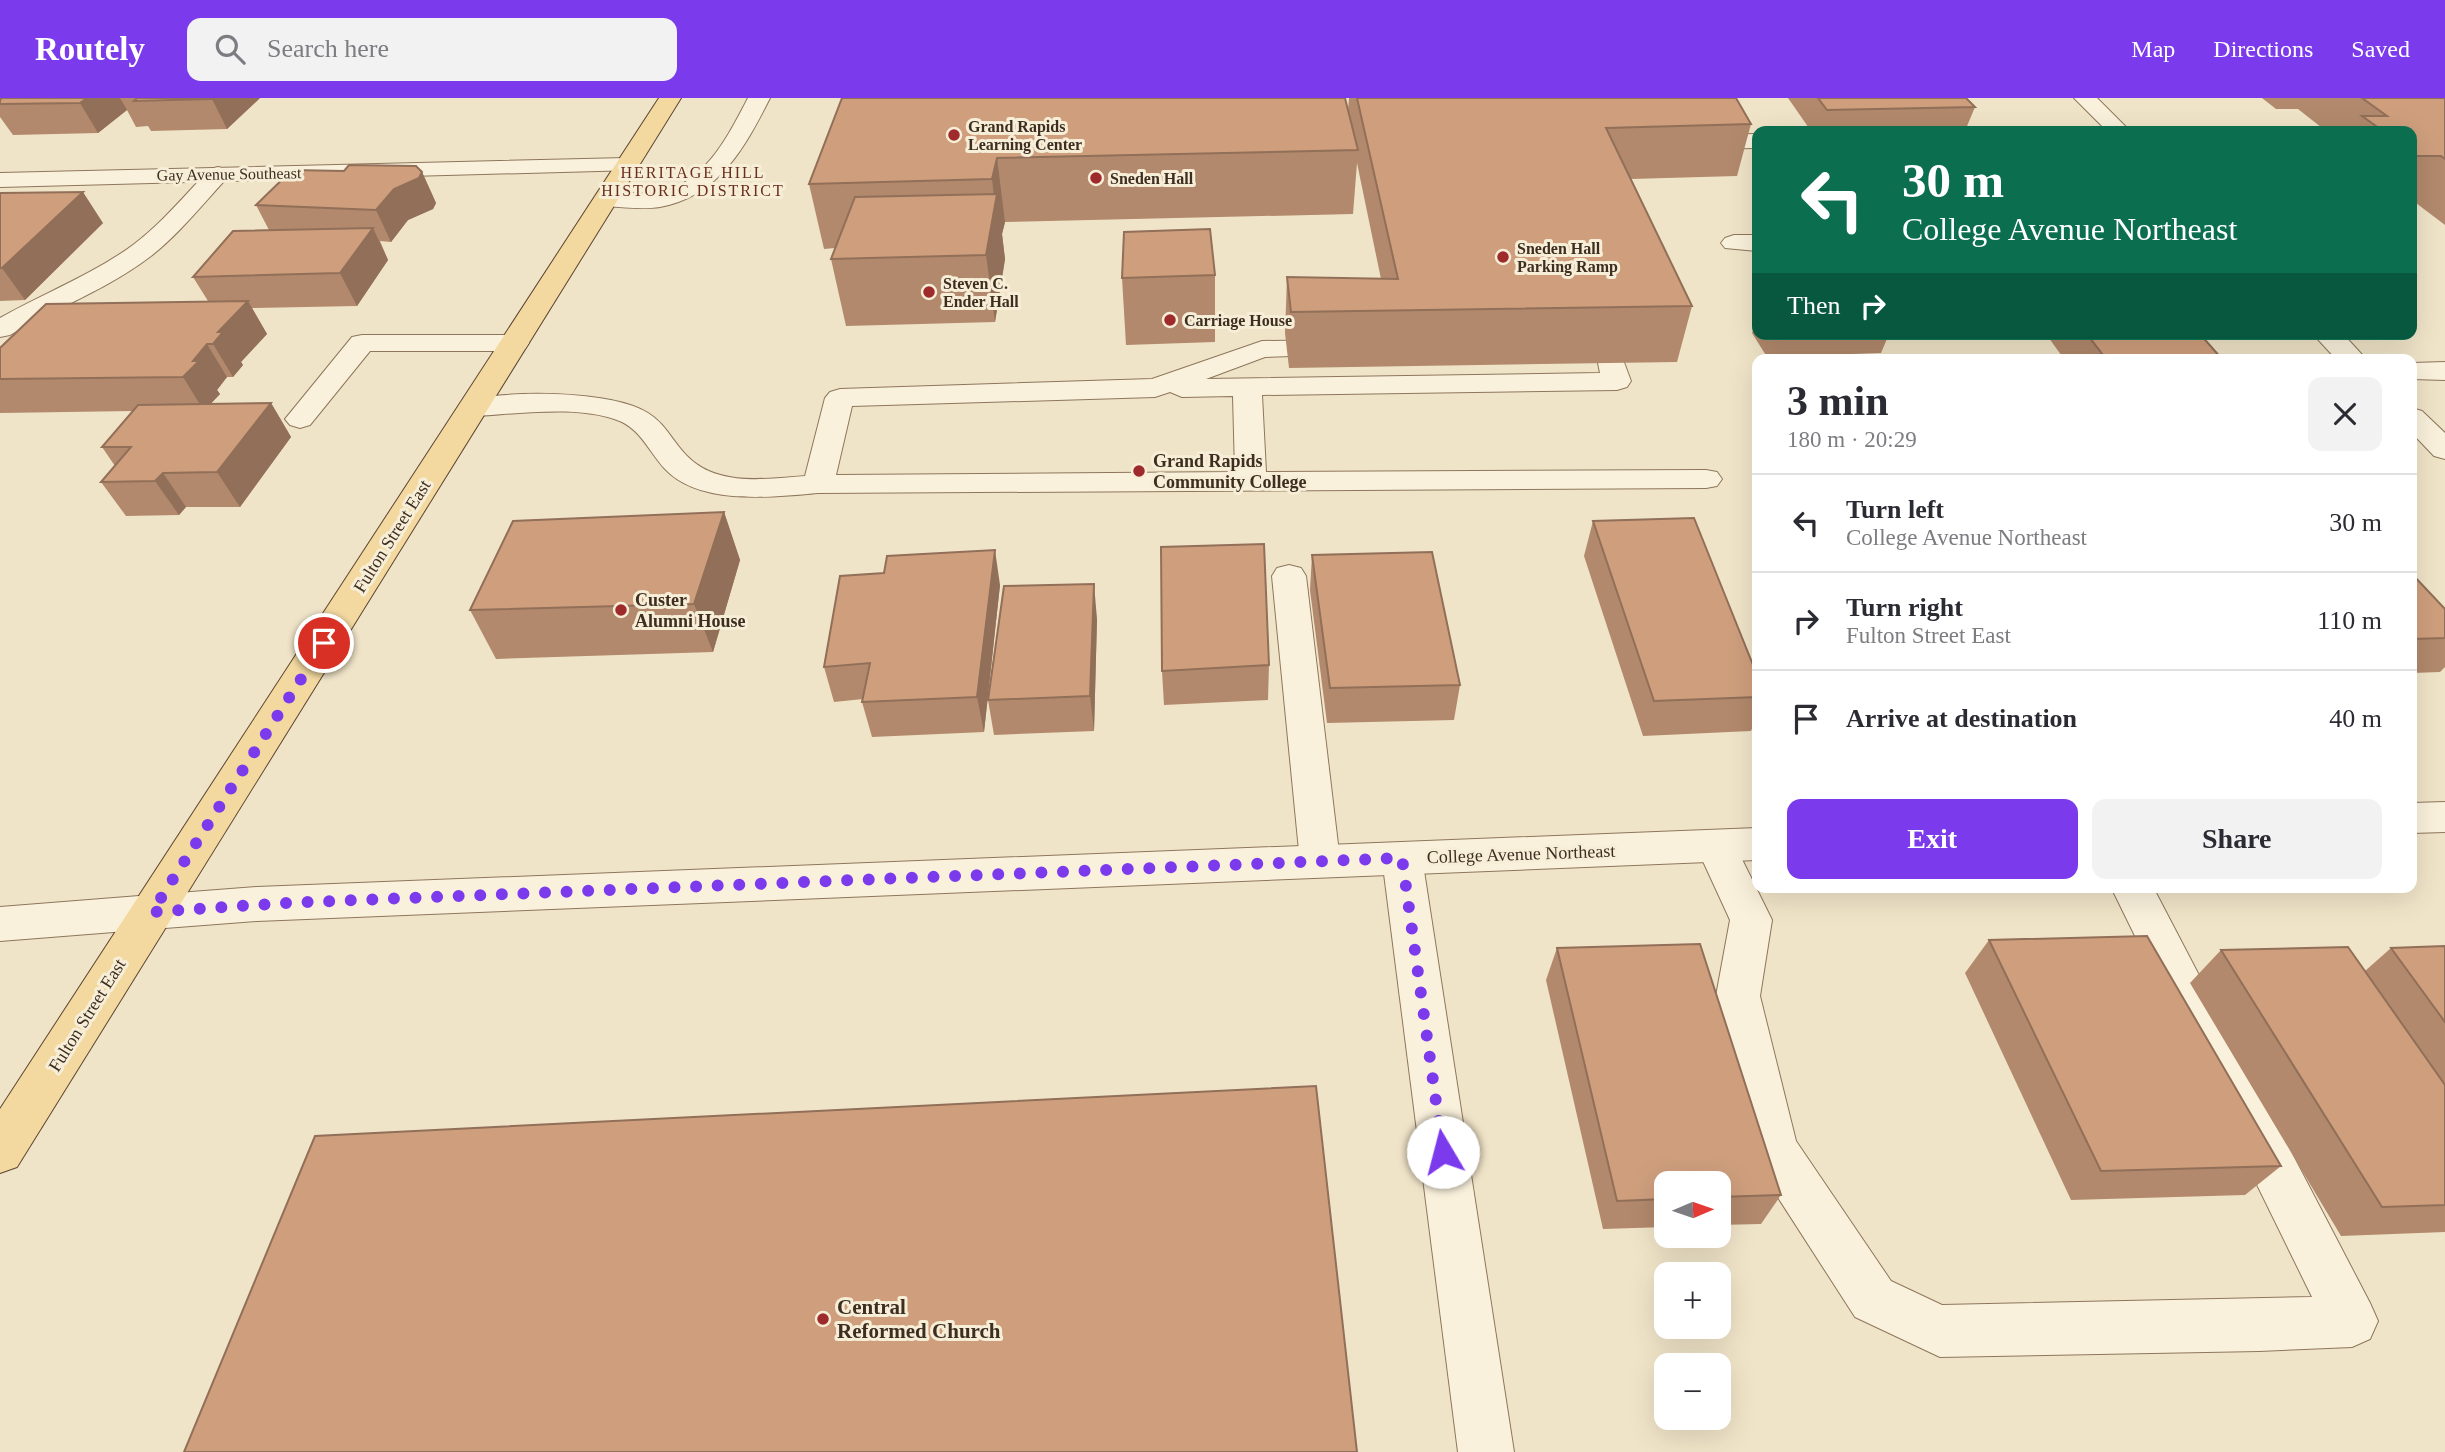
<!DOCTYPE html>
<meta charset="utf-8">
<style>
body{margin:0;font-family:Georgia,serif;background:#f2f2f3;color:#2b2b33;height:100vh;display:flex;flex-direction:column;font-size:26px;white-space:nowrap}
*{box-sizing:border-box;margin:0}
p{font-size:23px;color:#7c7c81}
.icon{flex:none;width:38px;height:38px;fill:none;stroke:currentColor;stroke-width:2;stroke-linecap:round;stroke-linejoin:round}
.map{position:relative;flex:1;overflow:hidden}
.drawer{position:absolute;left:1752px;top:256px;width:665px;height:539px;display:flex;flex-direction:column;background:#fff;border-radius:14px;box-shadow:0 7px 28px #0002}
.drawer>*{flex:none}
.hud{position:absolute;left:1752px;top:28px;width:665px;height:214px;border-radius:14px;box-shadow:0 7px 28px #0002;background:#0b6e4f;color:#fff;overflow:hidden}
.needle{width:46px;rotate:88deg}
.controls{position:absolute;left:1654px;top:1073px;display:grid;gap:14px}
.controls a{display:grid;place-items:center;width:77px;height:77px;border-radius:14px;background:#fff;box-shadow:0 7px 28px #0002;font-size:35px}
.pin{position:absolute;display:grid;place-items:center;width:60px;height:60px;color:#fff;margin:-30px;border:4px solid #fff;border-radius:50%;box-shadow:0 2px 7px #0007}
.me{position:absolute;width:77px;margin:-38px;rotate:352deg;stroke-linejoin:round;filter:drop-shadow(0 0 5px #0008)}
.turn{display:flex;align-items:center;gap:24px;height:147px;padding:0 35px;font-size:32px}
.turn .icon{width:91px;height:91px;stroke-width:2.5}
.turn b{display:block;font-size:49px;line-height:60px}
.then{display:flex;align-items:center;height:66px;padding:0 35px;background:#0003;gap:14px;font-size:26px}
.round{display:grid;place-items:center;flex:none;width:74px;height:74px;border-radius:14px;background:#f2f2f3}
.overview{display:flex;align-items:center;justify-content:space-between;height:119px;padding:0 35px}
h1{font-size:42px;font-weight:600;line-height:52px}
.button{display:flex;gap:14px;margin-top:auto;padding:14px 35px}
.button a{flex:1;height:80px;border-radius:14px;background:#7c3aed;color:#fff;font-size:28px;font-weight:600;line-height:80px;text-align:center}
.button a+a{background:#f2f2f3;color:#2b2b33}
ul{padding:0;list-style:none}
li{display:flex;align-items:center;gap:21px;height:98px;padding:0 35px;border-top:2px solid #e1e1e2}
li div{flex:1}
li b{display:block;font-size:26px}
li em{font-style:normal}
header{display:flex;align-items:center;gap:42px;box-sizing:border-box;height:98px;padding:0 35px;background:#7c3aed;color:#fff}
header strong{font-size:33px}
nav{display:flex;gap:38px;margin-inline-start:auto;font-size:24px}
.search{width:490px;height:63px;background:#f2f2f3;display:flex;align-items:center;gap:18px;box-sizing:border-box;padding:0 24px;border-radius:14px;color:#7c7c81;font-size:26px}
.map>svg:first-child{display:block}
</style>
<header>
<strong>Routely</strong>
<div class="search"><svg class="icon" aria-label="search" viewBox="0 0 24 24"><circle cx="10" cy="10" r="6"/><path d="M15 15l6 6"/></svg>Search here</div>
<nav><a>Map</a><a>Directions</a><a>Saved</a></nav>
</header>
<div class="map">
<svg width="2445" height="1354" viewBox="0 0 2445 1354">
<rect width="100%" height="100%" fill="#f0e4c8"/>
<g fill="none" stroke-linecap="round" stroke-linejoin="round">
<g stroke="#8d765c" stroke-width="2">
<g id="service">
<path d="M748 0H770C745 49 719 98 660 109 642 112 624 109 606 108L598 106 594 101 598 96 606 94C622 94 639 97 656 95 704 88 728 38 748 0Z"/>
<path d="M1757 36V50L1696 51 1688 49 1685 44 1688 39 1696 37Z"/>
<path d="M218 69 226 71 230 76 226 81C202 107 179 136 151 158 108 191 56 210 10 237L0 239V220C44 195 92 177 133 147 162 125 185 97 210 71Z"/>
<path d="M1734 137H1757V153L1725 150 1721 145 1725 140Z"/>
<path d="M362 237H515L525 239 529 245 525 251 515 253H370L310 327 300 330 290 327 285 321 290 315 352 239Z"/>
<path d="M1338 242 1348 244 1352 250 1348 256 1265 259 1206 281 1600 275 1598 265 1602 259 1612 257 1622 259 1631 283 1627 289 1617 292 1262 297 1266 374 1706 372 1717 374 1722 381 1717 388 1706 390 818 395C773 399 700 408 665 371 650 355 642 334 622 324 582 306 517 316 474 318L464 315 459 309 464 303C506 292 611 292 648 315 665 325 673 344 687 358 717 389 767 381 805 378L825 300 830 294 840 291 1152 281 1262 243ZM1170 294 1182 299 1233 298 1235 374 836 377 852 308 1155 299Z"/>
<path d="M2445 264V282L2412 281V265Z"/>
<path d="M1289 467 1301 470 1306 478 1340 763 1334 774 1320 779 1306 774 1300 763 1272 478 1277 470Z"/>
<path d="M1716 732 1730 737 1772 822 1760 898 1796 1043 1891 1183 1942 1207 2312 1199 2111 789H2153L2370 1205 2378 1223 2370 1241 2352 1249 2259 1253 1940 1259 1855 1219 1757 1067 1750 1051 1716 898 1730 822 1696 748 1702 737Z"/>
<path d="M1402 744 1416 749 1422 760 1514 1354H1458L1382 760 1388 749Z"/>
</g>
</g>
<g stroke="#8d765c" stroke-width="2">
<g id="minor">
<path d="M627 60 635 62 639 67 635 72 0 89V75Z"/>
<path d="M152 797 167 802 173 814 167 826 152 831 0 843V809Z"/>
</g>
</g>
<g stroke="#8d765c" stroke-width="2">
<g id="tertiary">
<path d="M2074 0H2097L2130 33H2107Z"/>
<path d="M2313 236H2343L2366 261H2336Z"/>
<path d="M2412 310 2422 313 2445 335V361L2434 358 2412 335Z"/>
<path d="M2445 704V734L2412 735V705Z"/>
<path d="M1757 730V762L257 823 152 831 137 826 131 814 137 802 152 797 257 789Z"/>
</g>
</g>
<g stroke="#5b4430" stroke-width="2">
<path id="primary" d="M659 0H681L17 1069 0 1075V1011Z"/>
</g>
<use href="#service" fill="#faf1dc" fill-rule="evenodd"/>
<use href="#minor" fill="#faf1dc" fill-rule="evenodd"/>
<use href="#tertiary" fill="#faf1dc" fill-rule="evenodd"/>
<use href="#primary" fill="#f3d9a0" fill-rule="evenodd"/>
</g>
<g fill="#b2896c">
<path d="M0 0H260L227 31 151 33 148 28 136 29 127 12 98 35 13 37 0 19Z"/>
<path d="M842 0 1348 13 1349 0H1736L1751 26 1737 78 1631 81 1692 208 1677 264 1289 270 1285 235 1287 179 1381 181 1357 65 1353 116 1005 124 1002 136 1005 161 995 224 846 228 831 161 835 150 824 151 809 86Z"/>
<path d="M1788 0H1966L1975 9 1965 33H1811Z"/>
<path d="M2262 0H2445V127L2412 102V33H2326L2298 11H2276Z"/>
<path d="M344 73 422 74 436 105 433 111 408 122 391 144 380 143 388 162 357 208 252 210 267 236 241 264 243 267 233 279H227L217 292 220 296 210 306 271 305 291 339 240 409H186L179 417 126 418 101 384 115 368 102 349 133 313 0 315V250L208 203 193 179 269 132 256 107Z"/>
<path d="M0 95 103 125 25 202 0 203Z"/>
<path d="M1215 177V244L1126 247 1122 180Z"/>
<path d="M1757 220V236H1889L1881 255 1767 259 1752 235Z"/>
<path d="M2046 236H2200L2222 261H2064Z"/>
<path d="M724 414 740 462 713 554 496 561 470 512Z"/>
<path d="M1593 423 1757 577V619L1751 633 1643 638 1584 458Z"/>
<path d="M1312 457 1460 587 1454 622 1327 625 1310 492Z"/>
<path d="M884 475 1000 487 984 634 872 639 862 604 863 601 834 604 824 569Z"/>
<path d="M2412 476 2445 511V569L2440 574 2412 575Z"/>
<path d="M1097 521 1094 633 994 637 988 602Z"/>
<path d="M1269 567 1268 602 1164 607 1162 573Z"/>
<path d="M1989 842 2281 1068 2245 1097 2071 1102 1965 875Z"/>
<path d="M2445 848V1134L2341 1138 2190 885 2221 852 2365 873 2391 850Z"/>
<path d="M1557 850 1781 1097 1761 1126 1718 1127V1085H1666V1129L1603 1131 1546 882Z"/>
</g>
<g fill="#916f58">
<path d="M87 0H120L127 12 98 35 80 5Z"/>
<path d="M213 0H260L227 31 212 1Z"/>
<path d="M997 60 1005 124 1002 136 1005 161 995 224 986 157 995 107 992 81Z"/>
<path d="M422 74 436 105 433 111 408 122 391 144 376 112 394 91Z"/>
<path d="M83 94 103 125 25 202 2 170Z"/>
<path d="M373 130 388 162 357 208 340 175Z"/>
<path d="M248 203 267 236 241 264 243 267 233 279 213 246 218 234Z"/>
<path d="M207 246 227 279 217 292 220 296 204 313 183 279 193 263Z"/>
<path d="M271 305 291 339 240 409 217 374Z"/>
<path d="M163 375 186 409 179 417 155 383Z"/>
<path d="M724 414 740 462 713 554 694 506Z"/>
<path d="M995 452 1000 487 984 634 977 599Z"/>
<path d="M1094 486 1097 521 1094 633 1090 598Z"/>
</g>
<g fill="#cf9f7d" stroke="#916f58" stroke-width="2">
<path d="M0 0H87L80 5 0 6V2L2 0Z"/>
<path d="M137 0H213L212 1 134 3Z"/>
<path d="M842 0H1345L1358 52 997 60 992 81 809 86Z"/>
<path d="M1357 0H1736L1751 26 1606 30 1692 208 1291 214 1287 179 1398 181Z"/>
<path d="M1818 0H1966L1975 9 1827 12Z"/>
<path d="M2362 0H2445V61L2441 58H2417L2412 54V33H2383L2362 18H2387Z"/>
<path d="M349 67 416 68 422 74 419 80 394 91 376 112 256 107 292 72 344 73Z"/>
<path d="M83 94 2 170H0V95Z"/>
<path d="M997 96 986 157 831 161 855 99Z"/>
<path d="M373 130 340 175 193 179 233 133Z"/>
<path d="M1210 131 1215 177 1122 180 1124 134Z"/>
<path d="M248 203 218 234H223L213 246H207L193 263H199L183 279 0 281V250L46 206Z"/>
<path d="M2087 236H2200L2222 261H2106Z"/>
<path d="M271 305 217 374 163 375 155 383 101 384 131 349H102L138 307Z"/>
<path d="M724 414 694 506 470 512 513 423Z"/>
<path d="M1694 420 1757 577V599L1654 603 1593 423Z"/>
<path d="M1264 446 1269 567 1162 573 1161 449Z"/>
<path d="M995 452 977 599 862 604 870 565 824 569 840 478 884 475 887 458Z"/>
<path d="M1432 454 1460 587 1330 590 1312 457Z"/>
<path d="M2412 476 2445 511V540L2412 541Z"/>
<path d="M1094 486 1090 598 988 602 1004 488Z"/>
<path d="M2147 838 2281 1068 2101 1073 1989 842Z"/>
<path d="M1700 846 1781 1097 1718 1099V1085H1666V1101L1617 1103 1557 850Z"/>
<path d="M2445 848V924L2391 850Z"/>
<path d="M2348 849 2445 987V1107L2382 1109 2221 852Z"/>
<path d="M1316 988 1357 1354H184L315 1038Z"/>
</g>
<g fill="none" stroke-linecap="round" stroke-linejoin="round">
<path stroke="#7c3aed" stroke-width="12" stroke-dasharray="0 21.6" d="M324 545 152 814 285 805 1402 760 1443 1054"/>
</g>
<g fill="#9e2a2b" stroke="#f7eed8" stroke-width="2.5">
<circle cx="954" cy="37" r="7"/>
<circle cx="1096" cy="80" r="7"/>
<circle cx="1503" cy="159" r="7"/>
<circle cx="929" cy="194" r="7"/>
<circle cx="1170" cy="222" r="7"/>
<circle cx="1139" cy="373" r="7"/>
<circle cx="621" cy="512" r="7"/>
<circle cx="823" cy="1221" r="7"/>
</g>
<g text-anchor="middle" dominant-baseline="central" stroke-width="6" stroke-linejoin="round" paint-order="stroke">
<g font-size="16" font-weight="bold" fill="#3d2e20" stroke="#f7eed8" text-anchor="start">
<text x="968" y="28">Grand Rapids<tspan x="968" dy="18">Learning Center</tspan></text>
<text x="1110" y="80">Sneden Hall</text>
<text x="1517" y="150">Sneden Hall<tspan x="1517" dy="18">Parking Ramp</tspan></text>
<text x="943" y="185">Steven C.<tspan x="943" dy="18">Ender Hall</tspan></text>
<text x="1184" y="222">Carriage House</text>
</g>
<g font-size="16" letter-spacing="2" fill="#6b2e1e" stroke="#f7eed8">
<text x="693" y="74">HERITAGE HILL<tspan x="693" dy="18">HISTORIC DISTRICT</tspan></text>
</g>
<g font-size="16" fill="#3d2e20" stroke="#f7eed8">
<text transform="translate(229 76) rotate(-1)">Gay Avenue Southeast</text>
</g>
<g font-size="18" font-weight="bold" fill="#3d2e20" stroke="#f7eed8" text-anchor="start">
<text x="1153" y="363">Grand Rapids<tspan x="1153" dy="21">Community College</tspan></text>
<text x="635" y="502">Custer<tspan x="635" dy="21">Alumni House</tspan></text>
</g>
<g font-size="18" fill="#3d2e20" stroke="#f7eed8">
<text transform="translate(392 438) rotate(-58)">Fulton Street East</text>
<text transform="translate(1521 756) rotate(-2)">College Avenue Northeast</text>
<text transform="translate(87 917) rotate(-58)">Fulton Street East</text>
</g>
<g font-size="21" font-weight="bold" fill="#3d2e20" stroke="#f7eed8" text-anchor="start">
<text x="837" y="1209">Central<tspan x="837" dy="24">Reformed Church</tspan></text>
</g>
</g>
</svg>
<div class="controls">
<a><svg class="needle" viewBox="-14 -14 28 28"><path d="M0-13l5 13h-10z" fill="#e53935"/><path d="M0 13l5-13h-10z" fill="#7c7c81"/></svg></a>
<a>+</a>
<a>−</a>
</div>
<div class="pin" style="left:324px;top:545px;background:#d93025"><svg class="icon" aria-label="arrive" viewBox="0 0 24 24"><path d="M6 21V4h12l-3 4 3 4H6"/></svg></div>
<svg class="me" style="left:1443px;top:1054px" viewBox="-20 -20 40 40"><circle r="19" fill="#fff"/><path d="M0-13L10 11 0 6-10 11z" fill="#7c3aed"/></svg>
<div class="hud">
<div class="turn"><svg class="icon" aria-label="left" viewBox="0 0 24 24"><path d="M17 20v-9H6M10 6l-5 5 5 5"/></svg><div><b>30 m</b>College Avenue Northeast</div></div>
<div class="then">Then<svg class="icon" aria-label="right" viewBox="0 0 24 24"><path d="M7 20v-9h11M14 6l5 5-5 5"/></svg></div>
</div>
<section class="drawer">
<div class="overview"><div><h1>3 min</h1><p>180 m · 20:29</p></div><a class="round"><svg class="icon" aria-label="close" viewBox="0 0 24 24"><path d="M6 6l12 12M18 6L6 18"/></svg></a></div>
<ul>
<li><svg class="icon" aria-label="left" viewBox="0 0 24 24"><path d="M17 20v-9H6M10 6l-5 5 5 5"/></svg><div><b>Turn left</b><p>College Avenue Northeast</p></div><em>30 m</em></li>
<li><svg class="icon" aria-label="right" viewBox="0 0 24 24"><path d="M7 20v-9h11M14 6l5 5-5 5"/></svg><div><b>Turn right</b><p>Fulton Street East</p></div><em>110 m</em></li>
<li><svg class="icon" aria-label="arrive" viewBox="0 0 24 24"><path d="M6 21V4h12l-3 4 3 4H6"/></svg><div><b>Arrive at destination</b></div><em>40 m</em></li>
</ul>
<div class="button"><a>Exit</a><a>Share</a></div>
</section>
</div>
